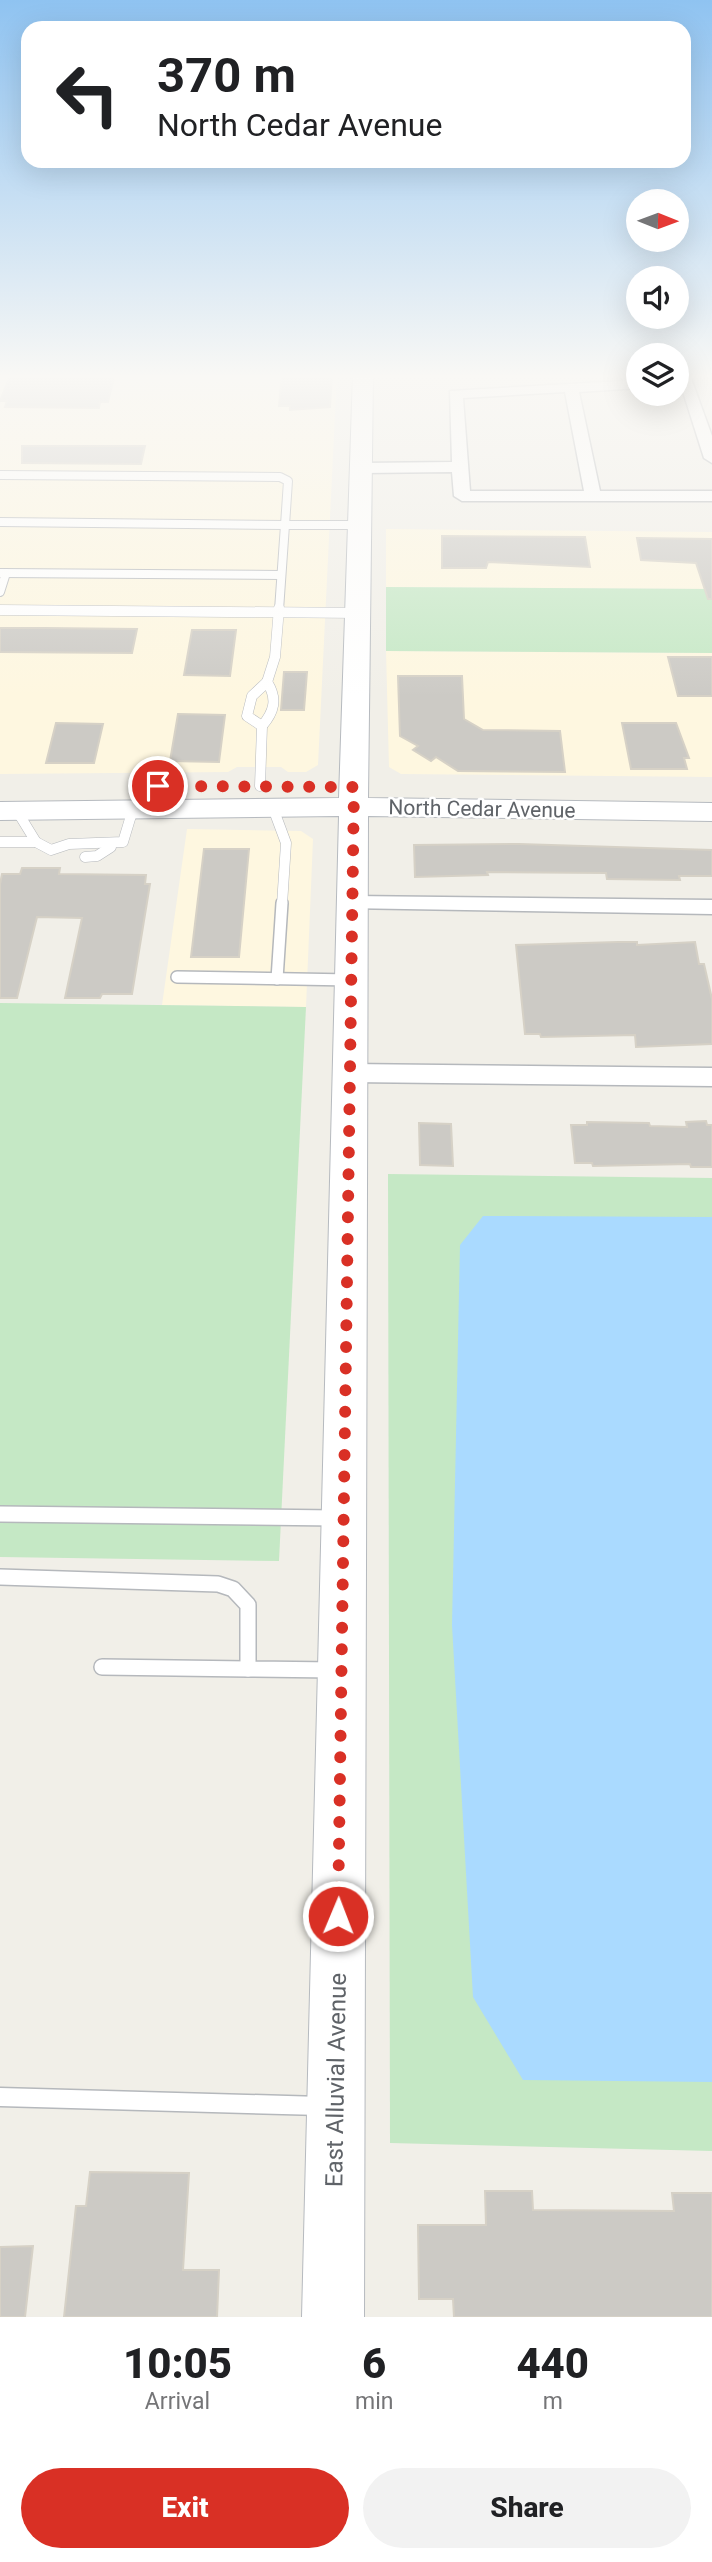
<!DOCTYPE html>
<style>
body{margin:0;font-family:Roboto,sans-serif;background:#f2f2f2;color:#202124;height:100vh;display:flex;flex-direction:column;font-size:26px;white-space:nowrap}
*{box-sizing:border-box;margin:0}
p{font-size:23px;color:#757577}
.icon{flex:none;width:38px;height:38px;fill:none;stroke:currentColor;stroke-width:2;stroke-linecap:round;stroke-linejoin:round}
.map{position:relative;height:2317px;overflow:hidden}
.panel{display:flex;flex-direction:column;background:#fff;flex:1}
.panel>*{flex:none}
.top-card{position:absolute;left:21px;top:21px;width:670px;height:147px;border-radius:21px;box-shadow:0 7px 28px #0002;background:#fff;color:#202124;overflow:hidden}
.needle{width:46px;rotate:91deg}
.controls{position:absolute;left:626px;top:189px;display:grid;gap:14px}
.controls a{display:grid;place-items:center;width:63px;height:63px;border-radius:50%;background:#fff;box-shadow:0 7px 28px #0002;font-size:35px}
.pin{position:absolute;display:grid;place-items:center;width:60px;height:60px;color:#fff;margin:-30px;border:4px solid #fff;border-radius:50%;box-shadow:0 2px 7px #0007}
.me{position:absolute;width:77px;margin:-38px;rotate:1deg;stroke-linejoin:round;filter:drop-shadow(0 0 5px #0008)}
.turn{display:flex;align-items:center;gap:24px;height:147px;padding:0 21px;font-size:32px}
.turn .icon{width:91px;height:91px;stroke-width:2.5}
.turn b{display:block;font-size:49px;line-height:60px}
.eta{display:flex;justify-content:space-evenly;align-items:center;height:119px;text-align:center}
.eta b{font-size:42px;font-weight:800;line-height:49px}
.button{display:flex;gap:14px;margin-top:auto;padding:14px 21px}
.button a{flex:1;height:80px;border-radius:42px;background:#d93025;color:#fff;font-size:28px;font-weight:800;line-height:80px;text-align:center}
.button a+a{background:#f2f2f2;color:#202124}
.map>svg:first-child{display:block}
</style>
<div class="map">
<svg width="712" height="2317" viewBox="0 0 712 2317">
<rect width="100%" height="100%" fill="#f1efe8"/>
<g fill="#fef7e0">
<path d="M0 373H337L318 765 306 772H288L281 767H237L228 772 0 774Z"/>
<path d="M386 529 712 532V589L386 587Z"/>
<path d="M386 651 712 653V777L401 774 389 767Z"/>
<path d="M187 829 301 831 313 839 306 1007 162 1005Z"/>
</g>
<g fill="#c5e8c5">
<path d="M386 587 712 589V653L386 651Z"/>
<path d="M0 1003 306 1007 279 1561 0 1557Z"/>
<path d="M388 1174 712 1178V2151L390 2143Z"/>
</g>
<path fill="#aadaff" d="M483 1216 712 1217V2082L523 2080 473 1997 452 1625 460 1245Z"/>
<g fill="#cccac5" stroke="#d6d1c6" stroke-width="2">
<path d="M11 373H115L108 402H100L99 408 5 407 7 401H0Z"/>
<path d="M282 373H332L330 407 290 410V406H279Z"/>
<path d="M22 446H145L141 464 22 463Z"/>
<path d="M442 536 585 537 590 567 488 562 486 568H442Z"/>
<path d="M637 538 712 539V599H708L696 563 641 560Z"/>
<path d="M0 628H45L137 629 132 653 0 652Z"/>
<path d="M192 630H236L230 676 184 675Z"/>
<path d="M668 657H712V696H678Z"/>
<path d="M284 672H307L304 710H281Z"/>
<path d="M398 676H462L464 719 483 730 560 731 565 772 458 771 436 757 431 761 413 750 418 746 400 736Z"/>
<path d="M178 714 225 715 219 762 170 761Z"/>
<path d="M56 723 103 724 94 763H46Z"/>
<path d="M622 723H676L689 758H684L687 769H631Z"/>
<path d="M519 844 712 850V876H679L680 880 607 879 606 873 487 872 488 875 415 877 414 845Z"/>
<path d="M204 849H249L239 957H191Z"/>
<path d="M22 868H60L59 874 146 875 145 884H150L132 994H102L100 998H65L82 918 37 917 17 998H0V884L2 874H20Z"/>
<path d="M618 942H637V945L695 942 699 964H704L712 999V1044L636 1047 635 1035 541 1037 540 1034H525L516 945Z"/>
<path d="M706 1121 707 1125H712V1167H691L690 1164 593 1166 592 1163H575L571 1125H587V1122L649 1123 650 1126 687 1127 686 1122Z"/>
<path d="M419 1123 451 1124 453 1166 420 1165Z"/>
<path d="M90 2172 189 2173 183 2270H219L217 2317H64L76 2206H86Z"/>
<path d="M485 2191H532L533 2210 674 2211 672 2193H712V2317H454L453 2299H419L418 2225H486Z"/>
<path d="M33 2246 25 2317H0V2247Z"/>
</g>
<g fill="none" stroke-linecap="round" stroke-linejoin="round">
<g stroke="#b5b8bc" stroke-width="10">
<g id="service-far4">
<path d="M0 475 280 477 288 481 285 525 0 522"/>
<path d="M0 573 281 575"/>
<path d="M0 592 6 573"/>
<path d="M279 610 285 525H362"/>
</g>
</g>
<g stroke="#b5b8bc" stroke-width="11">
<g id="service-far3">
<path d="M0 610 359 613"/>
<path d="M267 682 275 657 279 608"/>
<path d="M267 682C278 699 274 712 262 726L247 716 252 696Z"/>
<path d="M260 786 262 726"/>
<path d="M273 808 286 843 282 905"/>
<path d="M17 811 36 842 51 850 69 844 123 842 133 809"/>
<path d="M0 842H36"/>
<path d="M85 857 97 856 111 847"/>
</g>
</g>
<g stroke="#b5b8bc" stroke-width="14">
<g id="service-far2">
<path d="M177 977 351 980"/>
<path d="M277 979 282 903"/>
</g>
</g>
<g stroke="#b5b8bc" stroke-width="18">
<g id="service-far1">
<path d="M0 1514 336 1518"/>
<path d="M0 1577 218 1584 233 1589 248 1605V1669L334 1670"/>
<path d="M102 1667 248 1669"/>
</g>
</g>
<g stroke="#b5b8bc" stroke-width="21">
<path id="service" d="M0 2097 321 2106"/>
</g>
<g stroke="#b5b8bc" stroke-width="3">
<g id="minor">
<path d="M677 373H689L712 436V463L704 458Z"/>
<path d="M639 380V388L579 392 600 491H712V501H462L454 496 452 472 363 473 355 468 363 463 452 462 450 391ZM565 392 584 491H470L463 398Z"/>
<path d="M353 896 712 900V914L345 908 342 903 345 898Z"/>
<path d="M350 1064 712 1068V1086L350 1082 341 1080 338 1073 341 1066Z"/>
</g>
</g>
<g stroke="#b6babf" stroke-width="2">
<path id="secondary" d="M353 373H373L368 798 712 803V821L368 816 364 2317H302L339 816 0 820V802L339 798Z"/>
</g>
<use href="#service-far4" stroke="#fff" stroke-width="8"/>
<use href="#service-far3" stroke="#fff" stroke-width="10"/>
<use href="#service-far2" stroke="#fff" stroke-width="11"/>
<use href="#service-far1" stroke="#fff" stroke-width="15"/>
<use href="#service" stroke="#fff" stroke-width="18"/>
<use href="#minor" fill="#fff" fill-rule="evenodd"/>
<use href="#secondary" fill="#fff" fill-rule="evenodd"/>
</g>
<linearGradient id="sky" x2="0" y2="1"><stop stop-color="#8fc3f1"/><stop offset="0.54" stop-color="#f9f8f5"/><stop offset="1" stop-color="#f9f8f5" stop-opacity="0"/></linearGradient>
<rect width="712" height="697" fill="url(#sky)"/>
<g fill="none" stroke-linecap="round" stroke-linejoin="round">
<path stroke="#d93025" stroke-width="12" stroke-dasharray="0 21.6" d="M158 786 354 787 338 1916"/>
</g>
<g text-anchor="middle" dominant-baseline="central" stroke-width="5" stroke-linejoin="round" paint-order="stroke">
<g font-size="21" fill="#5f6368" stroke="#fff">
<text transform="translate(482 809) rotate(1)">North Cedar Avenue</text>
</g>
<g font-size="24" fill="#5f6368" stroke="#fff">
<text transform="translate(336 2080) rotate(-89)">East Alluvial Avenue</text>
</g>
</g>
</svg>
<div class="controls">
<a><svg class="needle" viewBox="-14 -14 28 28"><path d="M0-13l5 13h-10z" fill="#e53935"/><path d="M0 13l5-13h-10z" fill="#757577"/></svg></a>
<a><svg class="icon" aria-label="sound" viewBox="0 0 24 24"><path d="M4 9h4l5-4v14l-5-4H4zM17 9q2 3 0 6"/></svg></a>
<a><svg class="icon" aria-label="layers" viewBox="0 0 24 24"><path d="M12 4l9 5-9 5-9-5zM3 14l9 5 9-5"/></svg></a>
</div>
<div class="pin" style="left:158px;top:786px;background:#d93025"><svg class="icon" aria-label="arrive" viewBox="0 0 24 24"><path d="M6 21V4h12l-3 4 3 4H6"/></svg></div>
<svg class="me" style="left:338px;top:1916px" viewBox="-20 -20 40 40"><circle r="17" fill="#d93025" stroke="#fff" stroke-width="3"/><path d="M0-11L8 9 0 5-8 9z" fill="#fff"/></svg>
<div class="top-card">
<div class="turn"><svg class="icon" aria-label="left" viewBox="0 0 24 24"><path d="M17 20v-9H6M10 6l-5 5 5 5"/></svg><div><b>370 m</b>North Cedar Avenue</div></div>
</div>
</div>
<section class="panel">
<div class="eta">
<div><b>10:05</b><p>Arrival</p></div>
<div><b>6</b><p>min</p></div>
<div><b>440</b><p>m</p></div>
</div>
<div class="button"><a>Exit</a><a>Share</a></div>
</section>
